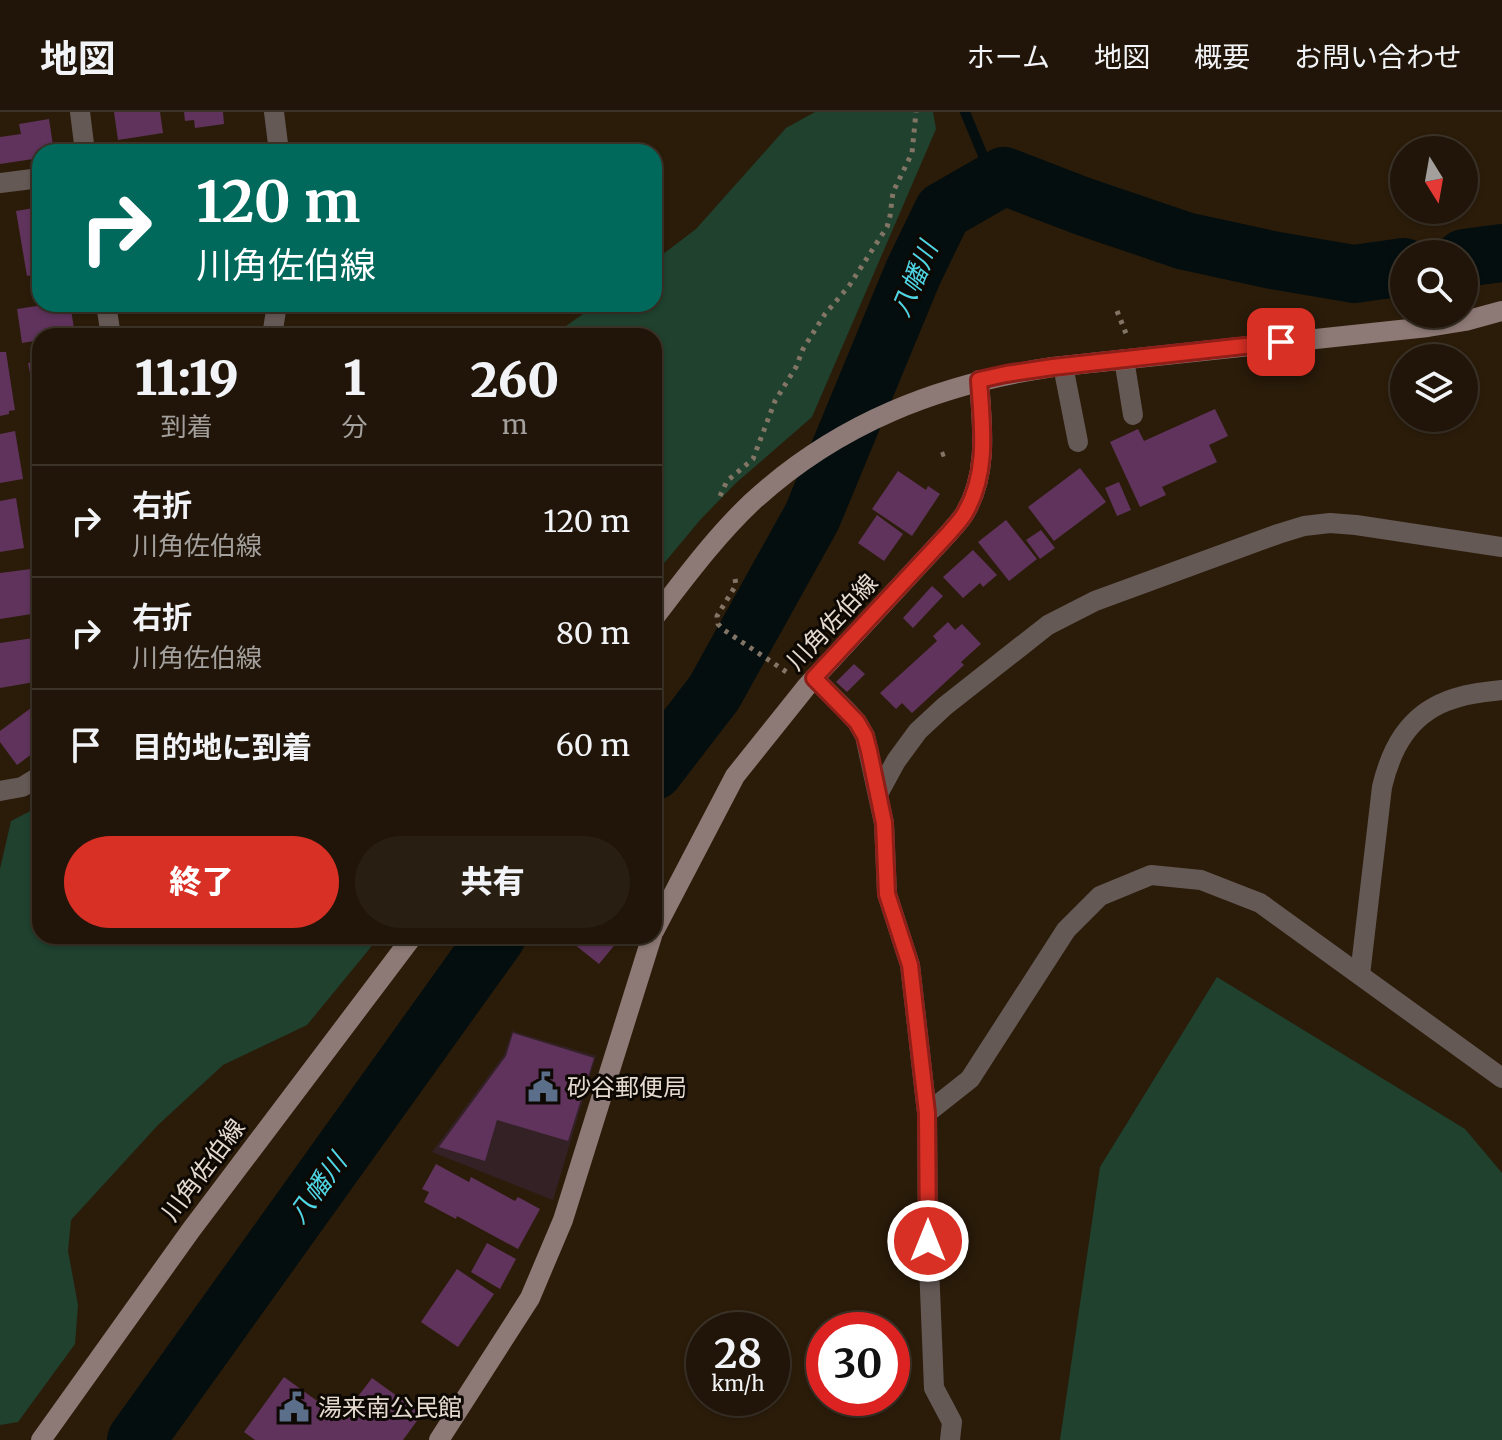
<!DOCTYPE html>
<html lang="ja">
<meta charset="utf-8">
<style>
body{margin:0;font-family:Merriweather,"Noto Sans JP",serif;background:#281e12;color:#f1f3f6;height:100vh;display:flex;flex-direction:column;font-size:30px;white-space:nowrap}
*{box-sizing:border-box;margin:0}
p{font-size:26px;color:#a29f9c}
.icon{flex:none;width:44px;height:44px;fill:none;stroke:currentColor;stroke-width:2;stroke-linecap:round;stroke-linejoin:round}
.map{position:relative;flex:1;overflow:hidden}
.panel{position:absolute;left:32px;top:216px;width:630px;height:616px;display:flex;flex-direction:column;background:#201508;border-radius:24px;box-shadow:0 2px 6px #0004,0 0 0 2px #3d3429}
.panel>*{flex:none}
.banner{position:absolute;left:32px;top:32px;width:630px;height:168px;border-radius:24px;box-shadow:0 2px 6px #0004,0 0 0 2px #3d3429;background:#00695c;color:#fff;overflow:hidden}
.needle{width:52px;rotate:169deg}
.controls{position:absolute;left:1390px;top:24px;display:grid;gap:16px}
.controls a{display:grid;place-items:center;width:88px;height:88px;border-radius:50%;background:#201508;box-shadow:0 2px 6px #0004,0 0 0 2px #3d3429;font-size:40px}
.speed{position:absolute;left:686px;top:1200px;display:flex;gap:16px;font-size:40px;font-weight:700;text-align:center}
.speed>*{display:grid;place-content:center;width:104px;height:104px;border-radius:50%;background:#201508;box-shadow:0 2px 6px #0004,0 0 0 2px #3d3429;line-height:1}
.speed small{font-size:20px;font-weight:400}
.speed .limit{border:12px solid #d22;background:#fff;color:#111}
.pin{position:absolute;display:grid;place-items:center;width:68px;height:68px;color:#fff;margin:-34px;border-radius:16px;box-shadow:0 4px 12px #0006}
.me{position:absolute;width:88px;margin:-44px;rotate:0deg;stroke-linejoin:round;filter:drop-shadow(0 0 6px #0008)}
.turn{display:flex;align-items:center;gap:28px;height:168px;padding:0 32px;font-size:36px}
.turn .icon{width:104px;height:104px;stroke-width:2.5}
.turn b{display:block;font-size:56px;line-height:68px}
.eta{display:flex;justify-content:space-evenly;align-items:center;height:136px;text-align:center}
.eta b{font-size:48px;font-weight:800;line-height:56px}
.cta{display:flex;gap:16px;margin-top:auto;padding:16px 32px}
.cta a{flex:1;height:92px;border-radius:48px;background:#d93025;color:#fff;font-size:32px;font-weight:800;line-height:92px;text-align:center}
.cta a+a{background:#281e12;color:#f1f3f6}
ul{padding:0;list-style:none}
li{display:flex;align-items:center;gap:24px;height:112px;padding:0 32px;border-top:2px solid #3d3429}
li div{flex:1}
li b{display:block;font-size:30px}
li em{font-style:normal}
header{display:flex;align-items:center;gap:48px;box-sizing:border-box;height:112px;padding:0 40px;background:#201508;border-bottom:2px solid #3d3429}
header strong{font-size:38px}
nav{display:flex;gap:44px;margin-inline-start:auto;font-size:28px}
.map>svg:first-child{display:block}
</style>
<header>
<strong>地図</strong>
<nav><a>ホーム</a><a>地図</a><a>概要</a><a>お問い合わせ</a></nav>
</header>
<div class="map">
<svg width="1502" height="1328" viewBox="0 0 1502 1328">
<rect width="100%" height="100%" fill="#2b1c0a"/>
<path fill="#332126" d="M512 919 596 944 553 1088 432 1040 504 943Z"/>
<g fill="#1f412e">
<path d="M815 0H933L936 17 812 305 736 371 701 407 660 456 654 460V224H552L597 192H654V149L696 117 786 16Z"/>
<path d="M40 694V824H380L307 913 223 953 158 1013 71 1108 68 1139 78 1193 75 1232 18 1310 0 1313V757L11 709Z"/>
<path d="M1217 865 1465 1017 1502 1061V1328H1060L1100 1055Z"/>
</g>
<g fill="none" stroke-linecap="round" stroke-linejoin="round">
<path stroke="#040e0f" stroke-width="10" d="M965 0 994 70"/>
<g stroke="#040e0f" stroke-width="58">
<path d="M1464 146 1502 141"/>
<path d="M654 659 714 581 812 405 913 161 943 99 1004 64 1082 94 1185 129 1272 148 1354 162 1404 155"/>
<path d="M136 1328 497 824"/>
</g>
</g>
<g fill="#5f335c">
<path d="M114 0H160L163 21 118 28Z"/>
<path d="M184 0H223L224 12 195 16 194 8 185 9Z"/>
<path d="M49 7 54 40H40V46L0 52V25L21 22 19 12Z"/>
<path d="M40 95V161L27 164 16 99Z"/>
<path d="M50 192H70L75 222 40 224V228L22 231 17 197Z"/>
<path d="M0 240H6L15 298 9 299V302L0 304Z"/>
<path d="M40 249V288H35L28 251Z"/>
<path d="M1215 297 1228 324 1209 333 1217 350 1162 375 1166 383 1140 395 1110 330 1138 317 1144 329Z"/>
<path d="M15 319 23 367 0 371V322Z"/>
<path d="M1080 356 1106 390 1054 429 1028 395Z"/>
<path d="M898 359 926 378 928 374 940 382 912 424 872 397Z"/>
<path d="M1119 370 1131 398 1117 404 1105 376Z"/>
<path d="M16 386 24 436 0 440V389Z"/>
<path d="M877 403 903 422 884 449 858 431Z"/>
<path d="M1006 408 1037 447 1009 469 978 430Z"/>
<path d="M1041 418 1055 436 1040 447 1026 428Z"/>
<path d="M973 438 997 463 983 475 980 471 963 486 943 465Z"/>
<path d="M31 457 38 501 0 507V461Z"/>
<path d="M932 474 943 484 913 516 903 506Z"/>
<path d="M948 510 955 518 962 512 981 532 961 550 964 553 912 601 902 591 896 597 880 581 937 529 933 524Z"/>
<path d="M40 525V569L0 576V531Z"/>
<path d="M854 552 865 562 847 580 836 570Z"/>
<path d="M31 596 40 609V636L17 653 0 630V619Z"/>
<path d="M581 824H622L599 852 574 832Z"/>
<path d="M513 921 594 946 568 1029 497 1008 485 1049 439 1035 506 944Z"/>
<path d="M436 1052 469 1070 471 1065 515 1089 518 1085 540 1097 518 1137 457 1104 456 1107 424 1090 429 1080 422 1077Z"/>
<path d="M487 1131 516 1147 500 1177 471 1160Z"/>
<path d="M457 1157 494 1182 458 1235 421 1210Z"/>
<path d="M284 1265 331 1299 337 1291 347 1299 372 1266 422 1302 403 1328H255L244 1320Z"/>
</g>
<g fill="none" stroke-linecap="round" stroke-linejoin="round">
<g stroke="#827566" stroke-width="5" stroke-dasharray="4 6" stroke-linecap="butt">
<path d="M226 40 249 37"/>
<path d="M1117 199 1127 224"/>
<path d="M941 343 947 341"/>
<path d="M720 384 727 369 753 347 775 289 796 255 803 237 825 202 849 174 887 115 890 104 893 80 912 41 916 0"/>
<path d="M735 467 736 473 717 504 718 512 724 518 788 561"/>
</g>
<g stroke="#655956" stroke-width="20">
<path d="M80 0 85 40"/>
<path d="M274 0 279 40"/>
<path d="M0 71 40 66"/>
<path d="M106 192 111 224"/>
<path d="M272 224 277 192"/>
<path d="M1124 247 1133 303"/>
<path d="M1063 254 1078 330"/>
<path d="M814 566 847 599 857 610 865 624 884 711 887 782 910 853 927 1001 928 1129 934 1276 952 1310 950 1328"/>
<path d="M0 679 22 675 40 664"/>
<path d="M878 682 896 649 918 619 945 594 1048 513 1095 489 1278 422 1304 414 1330 411 1356 413 1502 435"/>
<path d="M1360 863 1382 675C1391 637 1408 604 1447 589 1464 582 1484 580 1502 578"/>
</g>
<path stroke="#655956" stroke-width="20" d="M927 1001 970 967 1066 818 1100 784 1151 763 1201 768 1260 791 1502 966"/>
<g stroke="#8d7975" stroke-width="20">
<path d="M654 506C685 466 715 425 752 390 838 311 939 272 1053 255L1428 215 1465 209 1502 199"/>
<path d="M654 819 735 664 807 574 949 421C954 415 961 408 965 401 989 360 982 313 979 268"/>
<path d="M41 1328 191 1118 413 824"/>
<path d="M439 1328 530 1186 563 1108 652 824"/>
</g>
</g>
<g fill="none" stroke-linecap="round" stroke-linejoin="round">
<g stroke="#8d1f18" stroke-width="20">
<path id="route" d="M928 1129 927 1001 910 853 887 782 884 711 878 682 869 639 865 624 857 610 814 566 949 421C954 415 961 408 965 401 989 360 982 313 979 268L1006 262 1053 255 1281 230"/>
</g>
<use href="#route" stroke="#d93025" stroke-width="14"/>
</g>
<defs>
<g id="civic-bare" transform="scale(2.4)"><path d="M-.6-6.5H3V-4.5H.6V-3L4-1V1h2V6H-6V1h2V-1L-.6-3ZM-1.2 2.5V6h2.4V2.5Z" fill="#5c6f8a" stroke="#0e0803" stroke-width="2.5" paint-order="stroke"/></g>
</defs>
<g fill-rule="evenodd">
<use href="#civic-bare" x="543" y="975"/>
<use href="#civic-bare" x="294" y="1295"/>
</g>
<g text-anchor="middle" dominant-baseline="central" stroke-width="6" stroke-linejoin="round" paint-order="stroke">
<g font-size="24" fill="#e4dacf" stroke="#0e0803">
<text transform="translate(832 510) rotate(-47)">川角佐伯線</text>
<text transform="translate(203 1058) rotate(-53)">川角佐伯線</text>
</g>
<g font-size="24" fill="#e4dacf" stroke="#0e0803" text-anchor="start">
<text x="567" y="975">砂谷郵便局</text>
<text x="318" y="1295">湯来南公民館</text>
</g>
<g font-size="26" font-style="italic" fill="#4fd6e5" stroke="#0e0803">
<text transform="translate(914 167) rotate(-67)">八幡川</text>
<text transform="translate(317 1076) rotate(-54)">八幡川</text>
</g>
</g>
</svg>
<div class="controls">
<a><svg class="needle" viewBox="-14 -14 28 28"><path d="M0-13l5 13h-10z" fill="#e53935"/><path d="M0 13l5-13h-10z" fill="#a29f9c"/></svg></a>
<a><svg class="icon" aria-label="search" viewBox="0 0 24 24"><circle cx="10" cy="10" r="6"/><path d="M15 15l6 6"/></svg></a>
<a><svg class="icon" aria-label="layers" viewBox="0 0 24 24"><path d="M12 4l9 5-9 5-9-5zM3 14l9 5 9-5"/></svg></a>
</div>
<div class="speed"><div>28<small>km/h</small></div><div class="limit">30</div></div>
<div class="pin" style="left:1281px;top:230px;background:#d93025"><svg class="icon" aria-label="arrive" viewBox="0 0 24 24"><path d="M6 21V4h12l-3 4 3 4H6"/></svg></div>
<svg class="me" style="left:928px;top:1129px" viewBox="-20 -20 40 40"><circle r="17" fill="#d93025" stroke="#fff" stroke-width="3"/><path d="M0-11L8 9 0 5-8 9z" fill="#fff"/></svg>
<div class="banner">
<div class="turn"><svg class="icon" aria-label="right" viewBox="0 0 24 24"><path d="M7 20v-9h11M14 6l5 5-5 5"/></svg><div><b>120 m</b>川角佐伯線</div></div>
</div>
<section class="panel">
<div class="eta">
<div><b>11:19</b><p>到着</p></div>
<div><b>1</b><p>分</p></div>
<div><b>260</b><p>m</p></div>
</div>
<ul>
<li><svg class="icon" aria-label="right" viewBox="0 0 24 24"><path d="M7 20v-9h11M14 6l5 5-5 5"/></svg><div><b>右折</b><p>川角佐伯線</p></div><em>120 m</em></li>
<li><svg class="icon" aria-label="right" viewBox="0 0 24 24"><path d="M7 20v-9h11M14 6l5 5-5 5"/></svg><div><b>右折</b><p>川角佐伯線</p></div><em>80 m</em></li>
<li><svg class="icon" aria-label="arrive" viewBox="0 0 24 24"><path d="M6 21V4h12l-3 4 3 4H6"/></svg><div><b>目的地に到着</b></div><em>60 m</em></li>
</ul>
<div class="cta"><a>終了</a><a>共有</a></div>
</section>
</div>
